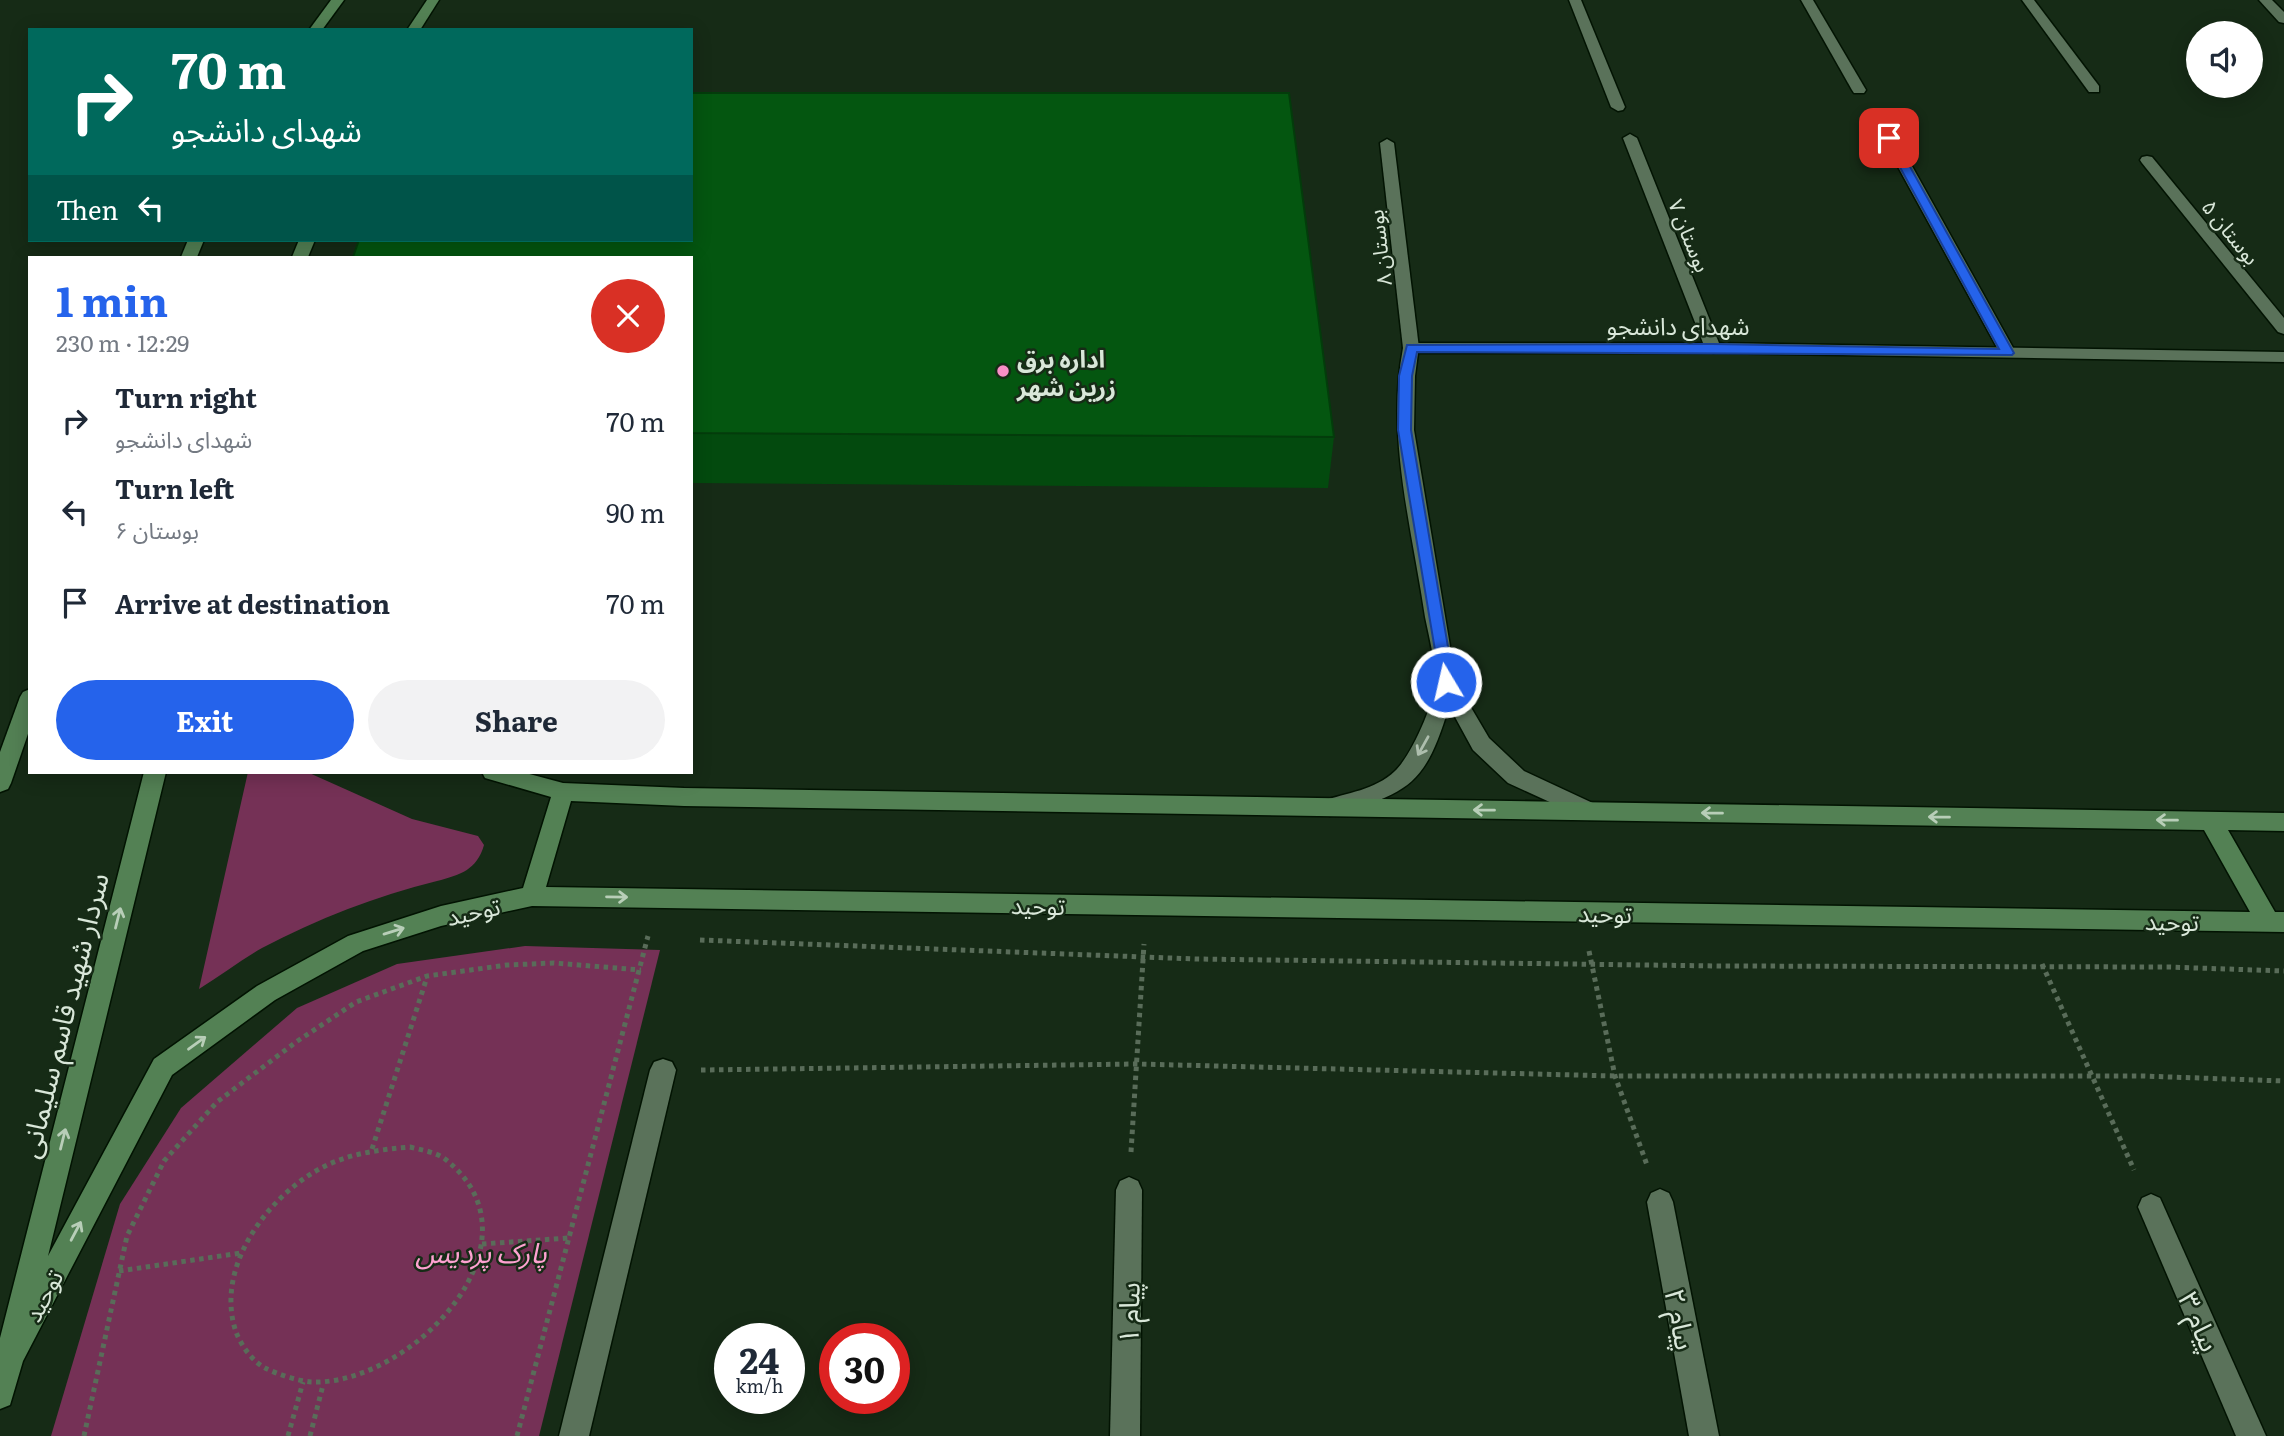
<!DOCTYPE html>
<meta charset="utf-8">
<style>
body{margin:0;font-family:Literata,"Noto Sans Arabic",serif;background:#f2f2f3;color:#1f2937;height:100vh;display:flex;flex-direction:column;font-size:26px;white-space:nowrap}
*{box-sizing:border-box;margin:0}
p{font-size:23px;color:#747a83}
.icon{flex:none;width:38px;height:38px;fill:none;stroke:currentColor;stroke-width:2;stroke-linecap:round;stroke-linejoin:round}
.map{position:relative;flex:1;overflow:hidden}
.panel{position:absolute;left:28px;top:256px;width:665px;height:518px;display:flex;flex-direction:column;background:#fff;border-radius:0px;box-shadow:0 4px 18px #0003}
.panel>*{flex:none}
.guide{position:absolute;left:28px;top:28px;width:665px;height:214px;border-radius:0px;box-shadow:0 4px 18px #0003;background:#00695c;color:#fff;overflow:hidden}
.controls{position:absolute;left:2186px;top:21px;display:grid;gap:14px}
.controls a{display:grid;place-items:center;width:77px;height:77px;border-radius:50%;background:#fff;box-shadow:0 4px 18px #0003;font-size:35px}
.speed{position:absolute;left:714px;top:1323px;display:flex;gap:14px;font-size:35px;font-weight:700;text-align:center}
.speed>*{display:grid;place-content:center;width:91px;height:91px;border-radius:50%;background:#fff;box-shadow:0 4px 18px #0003;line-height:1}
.speed small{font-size:18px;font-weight:400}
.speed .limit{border:10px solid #d22;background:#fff;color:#111}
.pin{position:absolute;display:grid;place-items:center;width:60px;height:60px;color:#fff;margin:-30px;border-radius:14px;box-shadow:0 4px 10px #0006}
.me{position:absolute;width:77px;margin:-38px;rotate:351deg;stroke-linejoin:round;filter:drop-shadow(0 0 5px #0008)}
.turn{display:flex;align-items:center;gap:24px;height:147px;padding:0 28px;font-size:32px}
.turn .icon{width:91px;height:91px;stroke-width:2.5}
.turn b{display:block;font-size:49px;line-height:60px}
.then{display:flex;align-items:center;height:66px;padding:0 28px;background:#0003;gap:14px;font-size:26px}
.round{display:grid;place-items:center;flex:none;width:74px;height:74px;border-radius:37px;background:#f2f2f3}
.overview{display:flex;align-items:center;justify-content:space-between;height:119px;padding:0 28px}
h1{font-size:42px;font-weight:700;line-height:52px;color:#2563eb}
.primary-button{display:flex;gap:14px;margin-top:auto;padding:14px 28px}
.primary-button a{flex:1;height:80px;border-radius:42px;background:#2563eb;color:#fff;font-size:28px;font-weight:700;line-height:80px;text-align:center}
.primary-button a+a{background:#f2f2f3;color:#1f2937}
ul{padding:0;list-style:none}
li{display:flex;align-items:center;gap:21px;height:91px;padding:0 28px}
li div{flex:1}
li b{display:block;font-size:26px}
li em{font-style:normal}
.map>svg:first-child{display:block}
</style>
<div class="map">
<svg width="2284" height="1436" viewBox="0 0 2284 1436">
<rect width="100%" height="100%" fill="#162b16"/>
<g fill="#753156">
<path d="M248 772H307L412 819 478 836 484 845C477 870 460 875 437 881 376 896 317 919 262 948 241 960 220 976 199 989Z"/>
<path d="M525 946 660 950 539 1436H51L120 1204 181 1108 297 1008 397 964Z"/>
</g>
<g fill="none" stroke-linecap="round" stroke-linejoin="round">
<g stroke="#021302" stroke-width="3">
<g id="service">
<path d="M1569 0H1581L1625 107 1623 110 1618 111 1611 107Z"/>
<path d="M1801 0H1813L1866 90 1864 93H1854L1852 90Z"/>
<path d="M2022 0H2034L2099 86V92H2089Z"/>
<path d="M2259 0H2272L2284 12V23L2279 22Z"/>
<path d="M1876 110 1883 114 2016 353 2014 357H2002L2000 353 1869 114Z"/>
<path d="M1630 134 1637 138 1721 348 1719 352 1713 353 1705 348 1623 138Z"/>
<path d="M1387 139 1394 143 1419 348 1411 353 1403 348 1380 143Z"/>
<path d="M2147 156 2152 157 2284 318V334L2278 332 2142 163 2140 160 2142 157Z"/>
<path d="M663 1059 672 1062 676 1070 589 1436H559L650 1070 654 1062Z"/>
<path d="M1129 1177 1138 1181 1142 1190 1140 1436H1110L1116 1190 1120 1181Z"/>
<path d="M1660 1189 1669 1193 1673 1202 1719 1436H1689L1647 1202 1651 1193Z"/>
<path d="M2151 1194 2160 1198 2266 1436H2236L2138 1207 2142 1198Z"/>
</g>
</g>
<g stroke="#021302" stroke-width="3">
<path id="minor" d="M1411 343H1713L2284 352V362L1713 353H1418L1415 376 1414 430 1456 682 1489 738 1524 771 1597 805 1600 811 1597 817 1589 820 1508 783 1473 750 1449 706C1425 788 1407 793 1330 816L1322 813 1319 807 1322 801C1347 793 1375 790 1395 771 1411 756 1436 701 1435 680 1435 659 1429 637 1425 617 1412 529 1386 437 1403 348Z"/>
</g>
<g stroke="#021302" stroke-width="3">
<g id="secondary">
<path d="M331 0H344L322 30H309Z"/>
<path d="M427 0H439L420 30H407Z"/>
<path d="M188 240H204L197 257H181Z"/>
<path d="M299 240H315L308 257H292Z"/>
<path d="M30 689V728L11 783 8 789 0 792V752L20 697 23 692Z"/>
<path d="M144 772H166L48 1256 154 1059 257 986 348 936 441 906 523 888 551 797 485 778 482 772H522L563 783 684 788 2284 813V831L2228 830 2275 912H2284V932L532 906 441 926 363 951 275 1000 172 1075 23 1361 10 1405 0 1409V1338ZM571 801 684 806 2204 830 2250 912 546 887Z"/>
</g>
</g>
<g stroke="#596c59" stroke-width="5" stroke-dasharray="4.5 4.5" stroke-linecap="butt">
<path d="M700 940 1196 959 1719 966 2168 967 2284 971"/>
<path d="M1589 951 1615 1076 1647 1165"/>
<path d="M2042 964 2134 1170"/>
<path d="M701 1070 1137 1064 1615 1076H2142L2284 1081"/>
<path d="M410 1147C421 1150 436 1152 445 1159 550 1241 411 1386 311 1382 298 1381 277 1374 265 1368 252 1361 241 1345 236 1332 215 1270 263 1203 314 1172 344 1154 376 1150 410 1147Z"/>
<path d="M372 1149 427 977"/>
<path d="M1131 1152 1144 944"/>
<path d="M482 1244 569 1238"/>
<path d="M119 1271 241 1253"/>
<path d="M84 1436 127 1236 164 1161 217 1102 296 1042 356 1002 427 976 507 965 554 963 641 970"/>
<path d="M288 1436 303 1382"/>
<path d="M310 1436 323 1385"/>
<path d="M517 1436 648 936"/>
</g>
<use href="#service" fill="#5a725a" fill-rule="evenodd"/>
<use href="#minor" fill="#5a725a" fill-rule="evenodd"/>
<use href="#secondary" fill="#538154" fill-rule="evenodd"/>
</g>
<path fill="#034a0e" d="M691 257 1334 437 1328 488 691 483Z"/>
<path fill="#045610" stroke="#033c0b" stroke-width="2" d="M691 93H1289L1334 437 691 433V257H353L359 240H691Z"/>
<defs><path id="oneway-shaft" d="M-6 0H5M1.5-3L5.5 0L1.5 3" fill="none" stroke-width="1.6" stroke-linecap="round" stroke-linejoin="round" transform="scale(1.75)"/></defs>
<use stroke="#adbead" href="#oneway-shaft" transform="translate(1423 746) rotate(119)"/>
<g stroke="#b8ceb8">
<use href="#oneway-shaft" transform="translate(1484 810) rotate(-179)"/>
<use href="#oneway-shaft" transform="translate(1712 813) rotate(-179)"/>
<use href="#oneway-shaft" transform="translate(1939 817) rotate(-179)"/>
<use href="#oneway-shaft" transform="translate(2167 820) rotate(-179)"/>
<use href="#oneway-shaft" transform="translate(617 897) rotate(1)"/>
<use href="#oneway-shaft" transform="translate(118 918) rotate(-76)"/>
<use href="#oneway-shaft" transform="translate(394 931) rotate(-17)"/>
<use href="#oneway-shaft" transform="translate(197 1043) rotate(-36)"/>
<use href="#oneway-shaft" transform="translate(63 1139) rotate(-76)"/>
<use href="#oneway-shaft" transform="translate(76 1231) rotate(-62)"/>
</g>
<path fill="#2563eb" stroke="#184099" stroke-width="2" d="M1889 135 1894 138 2014 353 2012 355 1417 352 1412 376 1411 430 1454 682 1452 686H1441L1398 430 1399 376 1407 345 1713 344 1999 349 1884 138Z"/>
<circle fill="#fa8fc7" stroke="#162b16" stroke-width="2.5" cx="1003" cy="371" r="7"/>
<g text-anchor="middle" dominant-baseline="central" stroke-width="5" stroke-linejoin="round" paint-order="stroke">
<g font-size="21" fill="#d9e7d9" stroke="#162b16">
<text transform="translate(2232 231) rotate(51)">بوستان ۵</text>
<text transform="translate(1691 235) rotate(68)">بوستان ۷</text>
<text transform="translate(1378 248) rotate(-97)">بوستان ۸</text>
</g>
<g font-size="24" fill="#d9e7d9" stroke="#162b16">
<text x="1678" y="324">شهدای دانشجو</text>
<text transform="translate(1038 904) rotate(1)">توحید</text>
<text transform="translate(473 910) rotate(-13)">توحید</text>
<text transform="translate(1605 912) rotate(1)">توحید</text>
<text transform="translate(2172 920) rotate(1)">توحید</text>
<text transform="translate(42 1295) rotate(-62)">توحید</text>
</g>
<g font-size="24" font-weight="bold" fill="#d9e7d9" stroke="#162b16" text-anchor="start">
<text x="1017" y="357">اداره برق<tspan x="1017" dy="28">زرین شهر</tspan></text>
</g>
<g font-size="28" fill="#d9e7d9" stroke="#162b16">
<text transform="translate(62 1015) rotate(-76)">سردار شهید قاسم سلیمانی</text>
<text transform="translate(1127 1313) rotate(-89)">پیام ۱</text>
<text transform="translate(1682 1319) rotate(79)">پیام ۲</text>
<text transform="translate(2201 1321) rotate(66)">پیام ۳</text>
</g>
<g font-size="28" font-style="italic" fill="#fea2d1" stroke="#162b16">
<text x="481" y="1251">پارک پردیس</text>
</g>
</g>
</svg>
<div class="controls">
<a><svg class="icon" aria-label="sound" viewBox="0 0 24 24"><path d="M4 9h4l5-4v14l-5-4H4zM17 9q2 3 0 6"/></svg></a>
</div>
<div class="speed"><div>24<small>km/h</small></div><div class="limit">30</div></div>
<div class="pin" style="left:1889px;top:138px;background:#d93025"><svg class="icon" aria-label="arrive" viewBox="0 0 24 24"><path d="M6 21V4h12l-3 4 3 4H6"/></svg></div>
<svg class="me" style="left:1446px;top:682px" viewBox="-20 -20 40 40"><circle r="17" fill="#2563eb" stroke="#fff" stroke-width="3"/><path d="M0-11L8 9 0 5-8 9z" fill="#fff"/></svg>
<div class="guide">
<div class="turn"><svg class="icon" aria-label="right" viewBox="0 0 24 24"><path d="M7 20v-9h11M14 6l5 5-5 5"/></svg><div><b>70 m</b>شهدای دانشجو</div></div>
<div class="then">Then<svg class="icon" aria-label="left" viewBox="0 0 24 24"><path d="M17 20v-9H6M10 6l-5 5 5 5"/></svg></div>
</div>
<section class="panel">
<div class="overview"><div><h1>1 min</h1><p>230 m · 12:29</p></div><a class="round" style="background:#d93025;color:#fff"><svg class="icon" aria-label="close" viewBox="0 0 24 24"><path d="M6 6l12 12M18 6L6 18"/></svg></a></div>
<ul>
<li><svg class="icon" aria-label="right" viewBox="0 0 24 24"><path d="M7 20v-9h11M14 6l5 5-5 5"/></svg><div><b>Turn right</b><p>شهدای دانشجو</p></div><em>70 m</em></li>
<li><svg class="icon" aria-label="left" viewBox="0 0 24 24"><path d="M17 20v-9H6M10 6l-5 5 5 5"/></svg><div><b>Turn left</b><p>بوستان ۶</p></div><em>90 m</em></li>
<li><svg class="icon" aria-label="arrive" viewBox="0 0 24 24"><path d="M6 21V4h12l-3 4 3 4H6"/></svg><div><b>Arrive at destination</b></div><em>70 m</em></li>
</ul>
<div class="primary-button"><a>Exit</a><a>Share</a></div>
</section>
</div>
